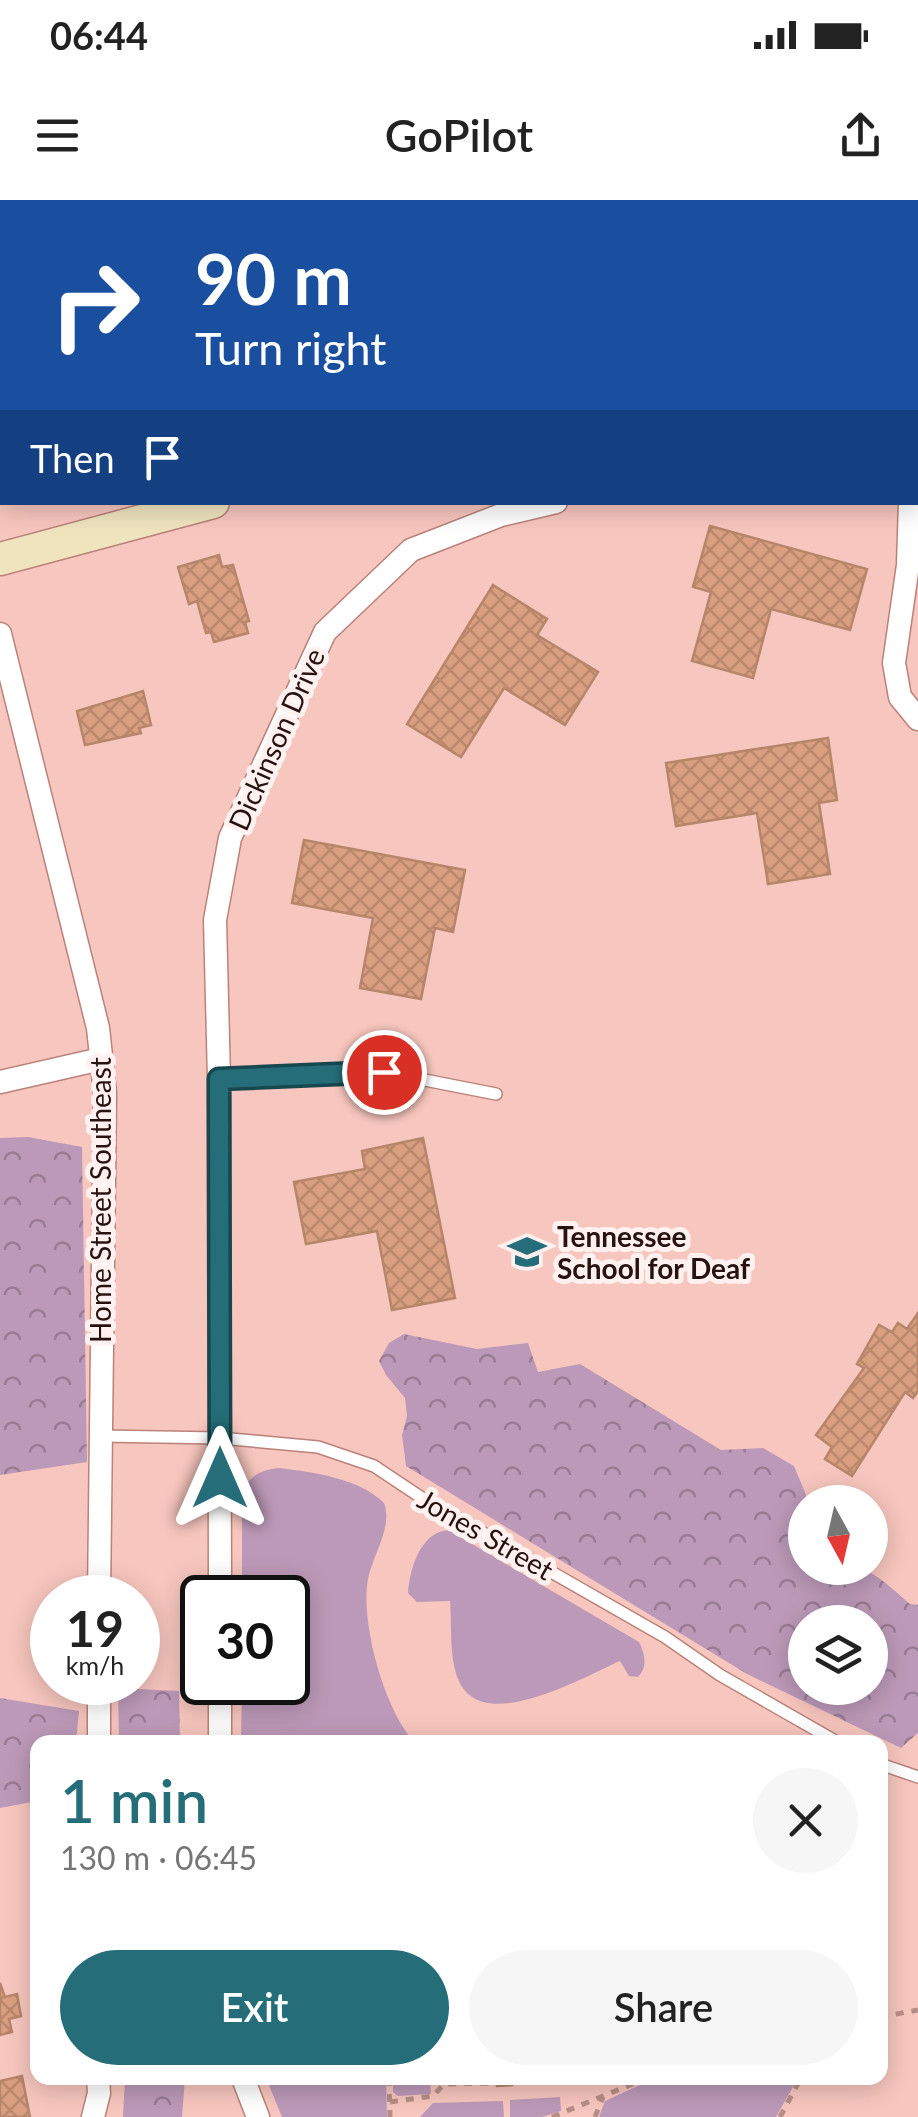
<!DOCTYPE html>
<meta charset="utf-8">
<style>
body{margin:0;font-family:Lato,sans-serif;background:#f6f6f6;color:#222;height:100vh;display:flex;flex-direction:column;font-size:38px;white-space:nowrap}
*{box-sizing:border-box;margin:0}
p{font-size:32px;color:#767676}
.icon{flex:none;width:55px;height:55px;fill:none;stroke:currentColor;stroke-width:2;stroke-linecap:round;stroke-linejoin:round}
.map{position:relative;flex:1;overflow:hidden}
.details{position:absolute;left:30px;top:1535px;width:858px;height:350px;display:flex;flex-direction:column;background:#fff;border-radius:20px;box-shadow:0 5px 25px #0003}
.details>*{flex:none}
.guide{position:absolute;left:0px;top:0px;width:920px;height:305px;box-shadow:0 5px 25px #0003;background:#1a4fa0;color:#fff;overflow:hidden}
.needle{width:65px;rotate:172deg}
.buttons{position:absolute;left:788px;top:1285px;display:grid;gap:20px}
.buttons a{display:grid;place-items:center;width:100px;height:100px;border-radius:50%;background:#fff;box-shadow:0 5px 25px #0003;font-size:50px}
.speed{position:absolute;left:30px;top:1375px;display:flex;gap:20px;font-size:50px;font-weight:700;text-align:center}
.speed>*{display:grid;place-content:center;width:130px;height:130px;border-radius:50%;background:#fff;box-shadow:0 5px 25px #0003;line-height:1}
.speed small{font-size:25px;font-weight:400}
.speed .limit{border:5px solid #111;border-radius:15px;background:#fff;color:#111}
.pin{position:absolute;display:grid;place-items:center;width:85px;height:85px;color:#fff;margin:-42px;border:5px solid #fff;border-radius:50%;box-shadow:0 2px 10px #0007}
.me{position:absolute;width:110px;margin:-55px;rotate:0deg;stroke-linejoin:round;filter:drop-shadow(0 0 8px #0008)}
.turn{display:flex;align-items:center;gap:35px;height:210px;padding:0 30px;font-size:45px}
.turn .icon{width:130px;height:130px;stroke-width:2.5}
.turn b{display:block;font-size:70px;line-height:85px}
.then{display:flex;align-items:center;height:95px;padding:0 30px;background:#0003;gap:20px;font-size:38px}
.round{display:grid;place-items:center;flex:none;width:105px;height:105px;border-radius:52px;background:#f6f6f6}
.head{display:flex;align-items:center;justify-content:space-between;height:170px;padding:0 30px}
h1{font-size:60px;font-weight:600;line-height:75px;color:#256e79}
.cta{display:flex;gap:20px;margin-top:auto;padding:20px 30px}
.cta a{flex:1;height:115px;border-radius:60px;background:#256e79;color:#fff;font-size:40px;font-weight:600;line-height:115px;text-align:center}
.cta a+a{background:#f6f6f6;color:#222}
.status{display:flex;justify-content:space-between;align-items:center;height:70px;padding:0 50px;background:#fff;direction:ltr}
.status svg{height:28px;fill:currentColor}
header{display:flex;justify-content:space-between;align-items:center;height:130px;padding:0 30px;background:#fff;font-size:45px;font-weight:600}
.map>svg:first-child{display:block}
</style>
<div class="status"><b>06:44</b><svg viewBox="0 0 49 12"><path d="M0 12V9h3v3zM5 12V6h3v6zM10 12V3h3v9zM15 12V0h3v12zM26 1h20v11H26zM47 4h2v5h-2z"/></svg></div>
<header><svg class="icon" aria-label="menu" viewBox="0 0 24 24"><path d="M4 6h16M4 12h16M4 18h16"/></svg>GoPilot<svg class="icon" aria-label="share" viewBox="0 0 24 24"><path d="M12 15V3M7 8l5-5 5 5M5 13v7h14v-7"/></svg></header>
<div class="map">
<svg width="918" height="1917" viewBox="0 0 918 1917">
<defs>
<pattern id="forest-crowns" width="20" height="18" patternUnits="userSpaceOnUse" patternTransform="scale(2.5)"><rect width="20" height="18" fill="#bc99b8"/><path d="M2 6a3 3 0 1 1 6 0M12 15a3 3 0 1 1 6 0" fill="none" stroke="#997b94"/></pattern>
<pattern id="building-cross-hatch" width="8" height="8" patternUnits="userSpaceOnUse" patternTransform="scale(2.5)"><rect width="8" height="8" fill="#d99f80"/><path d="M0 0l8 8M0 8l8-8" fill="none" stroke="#ba886d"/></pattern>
</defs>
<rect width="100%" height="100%" fill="#f7c6be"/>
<g fill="#bc99b8">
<path d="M279 1268C312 1272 359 1278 384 1303 393 1327 373 1354 368 1379 360 1422 384 1509 414 1542H241L242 1483 288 1482V1398L242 1397V1295C248 1276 260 1270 279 1268Z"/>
<path d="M448 1330 639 1442C645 1454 648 1467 638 1477L629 1476 620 1461C583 1477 481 1537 458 1479 449 1456 452 1425 450 1401L417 1402 408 1393C410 1368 420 1333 448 1330Z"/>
<path d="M266 1878H386L387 1917H282Z"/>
<path d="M393 1878H430L431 1894 398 1896 393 1892Z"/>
<path d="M655 1878H798L776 1917H599L605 1901Z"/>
<path d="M560 1897 561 1911 542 1917H510V1900Z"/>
<path d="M503 1901 504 1917H420L433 1903Z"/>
</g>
<g fill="url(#forest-crowns)" fill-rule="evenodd">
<path d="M28 937 82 947 87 1262 0 1275V938Z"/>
<path d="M404 1134 477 1149 528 1143 538 1172 580 1164 721 1250 763 1248 794 1266 809 1302H805V1348L799 1356 805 1368 819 1379C860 1353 878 1377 910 1404L918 1405V1533L901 1548 747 1474 406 1266 402 1235 407 1216 405 1198 386 1175 379 1161 389 1143ZM805 1422H870V1488H805Z"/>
<path d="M118 1488 179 1491 180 1542H119Z"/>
<path d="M0 1498 79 1511 76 1542H38L37 1601 0 1608Z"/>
<path d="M125 1878H185L182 1917H123Z"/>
</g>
<g fill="url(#building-cross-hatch)" stroke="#b6856a" stroke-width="2.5">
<path d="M710 326 867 369 850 430 771 409 753 478 692 461 711 392 693 387Z"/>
<path d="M219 355 222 367 233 365 249 421 245 422 248 433 214 442 211 432 206 433 197 401 189 404 178 367Z"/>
<path d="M493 385 547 419 537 435 598 472 565 525 504 488 461 557 407 524Z"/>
<path d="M143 491 151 525 139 528 141 533 85 545 77 511Z"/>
<path d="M828 538 837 600 819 603 830 674 768 684 757 613 676 626 666 563Z"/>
<path d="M304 640 465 670 453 732 435 728 421 799 360 788 373 718 292 703Z"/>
<path d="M423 938 455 1098 392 1110 377 1031 306 1044 294 982 365 969 362 951Z"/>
<path d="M918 1113V1191L913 1198 905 1192 852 1276 825 1259 832 1247 816 1235 864 1168 857 1164 879 1125 892 1132 898 1123 907 1129Z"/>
<path d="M0 1783 5 1797 17 1794 21 1816 9 1819 12 1832 0 1835Z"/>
<path d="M22 1876 30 1917H0V1881Z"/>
<path d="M443 1878H512V1885L497 1886V1878L443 1881Z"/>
</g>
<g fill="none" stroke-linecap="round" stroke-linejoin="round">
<g stroke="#ba8279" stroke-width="14">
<g id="lane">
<path d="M219 879 384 872 496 894"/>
<path d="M100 1236 220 1238 318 1247 374 1266 422 1298 665 1437 720 1475 837 1542"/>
<path d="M880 1564 918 1577"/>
</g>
</g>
<g stroke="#ba8279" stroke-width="25">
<g id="street">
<path d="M24 0 25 2"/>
<path d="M918 232V231"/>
<path d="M910 302 908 365 894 463 900 497 918 519"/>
<path d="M0 434 98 828 105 893 99 1398"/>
<path d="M0 882 101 859"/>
<path d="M220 1398 219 879 215 720 230 638 325 432 411 350 501 315 556 302"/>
<path d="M220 1482V1542"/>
<path d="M99 1542V1482"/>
<path d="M243 1878 258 1917"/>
<path d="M93 1917 99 1893 98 1878"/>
</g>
</g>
<g stroke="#ba8279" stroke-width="35">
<g id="secondary">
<path d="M918 129V128"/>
<path d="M0 359 213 302"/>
</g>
</g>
<g stroke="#b68e87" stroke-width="5" stroke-dasharray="8 8" stroke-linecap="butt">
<path d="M880 1817 918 1810"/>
<path d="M389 1878 390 1917"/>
<path d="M390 1902 433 1896 444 1884 497 1883"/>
<path d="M552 1917 647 1878"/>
<path d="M595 1917 603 1897"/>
<path d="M780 1917 801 1878"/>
</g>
<use href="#lane" stroke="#fff" stroke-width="11"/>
<use href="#street" stroke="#fff" stroke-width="22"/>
<use href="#secondary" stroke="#f0e4bf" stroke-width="32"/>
</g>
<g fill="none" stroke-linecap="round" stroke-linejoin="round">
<g stroke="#18484f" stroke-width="25">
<path id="route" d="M220 1278 219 879 384 872"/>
</g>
<use href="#route" stroke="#256e79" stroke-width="18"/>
</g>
<defs>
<g id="school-bare" transform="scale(3)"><path d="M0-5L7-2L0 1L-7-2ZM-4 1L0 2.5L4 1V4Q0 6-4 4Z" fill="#256e79" stroke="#fef1ef" stroke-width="2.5" paint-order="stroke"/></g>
</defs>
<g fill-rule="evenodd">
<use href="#school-bare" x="527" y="1052"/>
</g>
<g text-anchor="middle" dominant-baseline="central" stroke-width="10" stroke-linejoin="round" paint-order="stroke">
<g font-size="28" fill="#27120f" stroke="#fef1ef">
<text transform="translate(276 539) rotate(-66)">Dickinson Drive</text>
<text transform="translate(100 1000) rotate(-90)">Home Street Southeast</text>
<text transform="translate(486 1334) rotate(30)">Jones Street</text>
</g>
<g font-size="28" font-weight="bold" fill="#27120f" stroke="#fef1ef" text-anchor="start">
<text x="557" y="1036">Tennessee<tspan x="557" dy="32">School for Deaf</tspan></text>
</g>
</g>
</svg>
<div class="buttons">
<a><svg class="needle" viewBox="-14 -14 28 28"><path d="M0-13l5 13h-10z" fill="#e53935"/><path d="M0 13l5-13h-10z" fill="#767676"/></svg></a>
<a><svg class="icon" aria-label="layers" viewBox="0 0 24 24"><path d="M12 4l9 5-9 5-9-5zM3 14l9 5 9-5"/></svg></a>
</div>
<div class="speed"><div>19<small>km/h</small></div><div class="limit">30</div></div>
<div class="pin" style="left:384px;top:872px;background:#d93025"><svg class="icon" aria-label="arrive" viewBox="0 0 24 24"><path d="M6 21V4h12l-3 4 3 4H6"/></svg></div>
<svg class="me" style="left:220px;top:1278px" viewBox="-20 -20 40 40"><path d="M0-17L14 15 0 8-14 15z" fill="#256e79" stroke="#fff" stroke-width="4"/></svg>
<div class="guide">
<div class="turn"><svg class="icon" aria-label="right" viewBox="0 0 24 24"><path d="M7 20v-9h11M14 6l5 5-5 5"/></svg><div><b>90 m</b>Turn right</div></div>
<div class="then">Then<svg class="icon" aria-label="arrive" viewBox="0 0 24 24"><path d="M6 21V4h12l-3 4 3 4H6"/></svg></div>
</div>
<section class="details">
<div class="head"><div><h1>1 min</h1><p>130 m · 06:45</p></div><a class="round"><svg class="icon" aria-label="close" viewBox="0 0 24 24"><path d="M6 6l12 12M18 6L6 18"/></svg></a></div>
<div class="cta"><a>Exit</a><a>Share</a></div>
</section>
</div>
